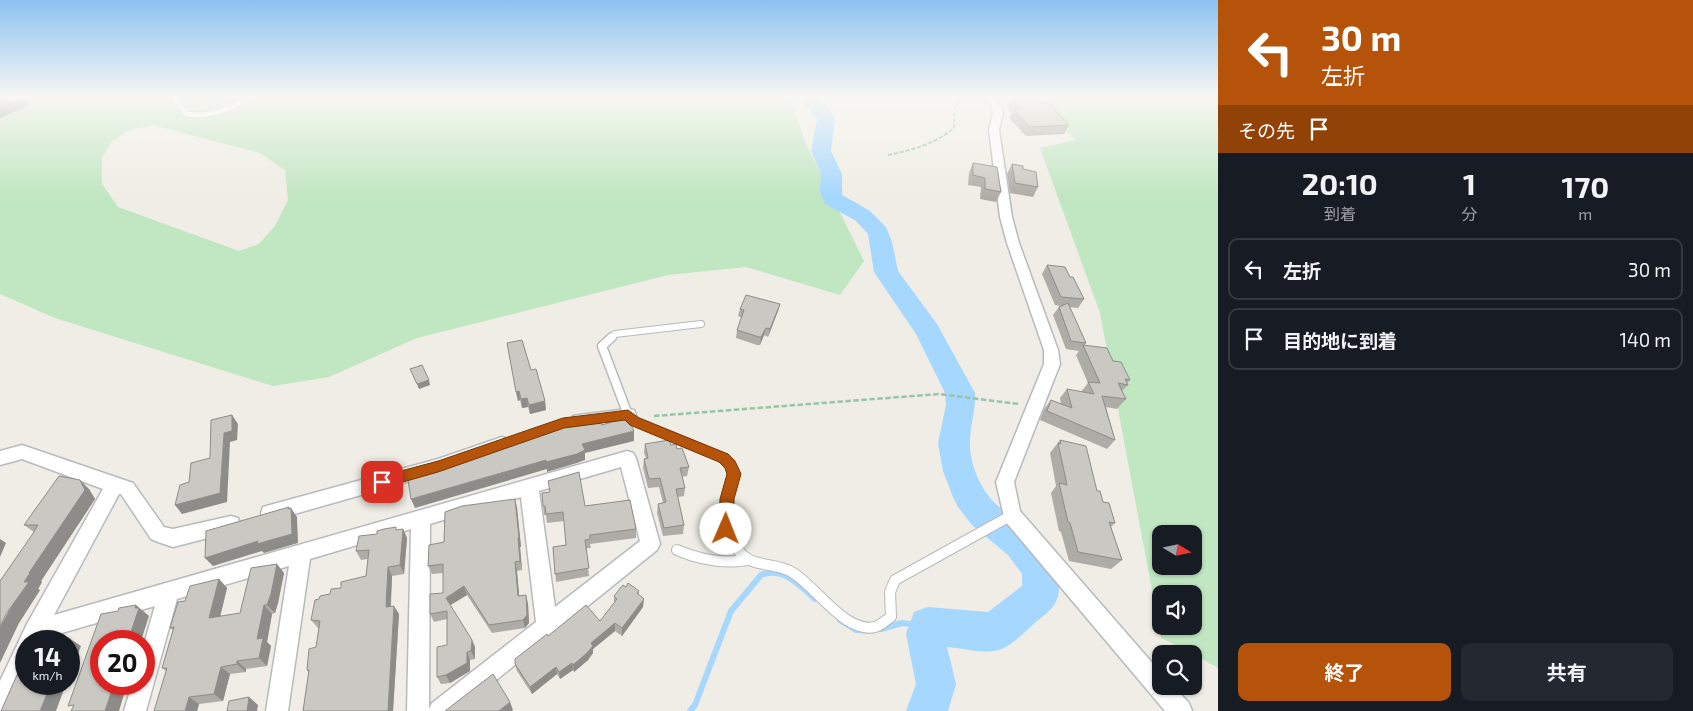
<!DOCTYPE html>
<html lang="ja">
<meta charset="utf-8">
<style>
body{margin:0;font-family:"Exo 2","Noto Sans JP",sans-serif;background:#242831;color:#f1f3f6;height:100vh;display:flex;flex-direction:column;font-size:19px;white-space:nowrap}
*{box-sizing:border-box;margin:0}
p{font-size:16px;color:#9ea1a6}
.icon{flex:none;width:28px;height:28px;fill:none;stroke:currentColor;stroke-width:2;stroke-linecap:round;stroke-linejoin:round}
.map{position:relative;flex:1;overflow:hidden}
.details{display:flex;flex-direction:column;background:#171b24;width:475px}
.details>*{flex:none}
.guide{background:#b45309;color:#fff;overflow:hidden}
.needle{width:32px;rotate:100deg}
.fabs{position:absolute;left:1152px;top:525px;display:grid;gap:10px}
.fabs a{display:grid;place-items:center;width:50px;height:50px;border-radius:10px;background:#171b24;box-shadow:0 1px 4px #0004;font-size:25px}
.speed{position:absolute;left:15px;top:630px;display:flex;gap:10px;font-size:25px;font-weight:700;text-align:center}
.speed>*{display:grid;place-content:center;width:65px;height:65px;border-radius:50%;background:#171b24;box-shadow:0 1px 4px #0004;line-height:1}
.speed small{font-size:12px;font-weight:400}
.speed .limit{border:8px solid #d22;background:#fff;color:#111}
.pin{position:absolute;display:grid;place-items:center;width:42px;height:42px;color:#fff;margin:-21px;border-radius:10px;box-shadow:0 2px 8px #0006}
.me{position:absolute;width:55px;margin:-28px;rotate:1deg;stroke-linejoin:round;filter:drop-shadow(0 0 4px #0008)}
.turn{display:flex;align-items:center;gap:18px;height:105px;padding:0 20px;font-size:22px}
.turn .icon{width:65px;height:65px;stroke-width:2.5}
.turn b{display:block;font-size:35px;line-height:42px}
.then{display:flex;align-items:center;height:48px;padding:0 20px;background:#0003;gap:10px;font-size:19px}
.eta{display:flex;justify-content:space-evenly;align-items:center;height:85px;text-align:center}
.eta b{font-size:30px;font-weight:700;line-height:35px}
.button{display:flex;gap:10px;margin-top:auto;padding:10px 20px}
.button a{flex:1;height:58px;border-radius:10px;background:#b45309;color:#fff;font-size:20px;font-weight:700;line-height:58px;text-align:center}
.button a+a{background:#242831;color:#f1f3f6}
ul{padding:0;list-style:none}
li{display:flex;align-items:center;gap:15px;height:62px;margin:0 10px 8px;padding:0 10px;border:2px solid #363941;border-radius:10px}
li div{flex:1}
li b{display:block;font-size:19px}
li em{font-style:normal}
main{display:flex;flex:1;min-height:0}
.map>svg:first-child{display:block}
</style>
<main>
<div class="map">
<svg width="1218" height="711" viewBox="0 0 1218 711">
<rect width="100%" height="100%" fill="#efede5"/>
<g fill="#c1e6c2" fill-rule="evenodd">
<path d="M0 98H790L806 144 864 261 840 295 746 267 668 275 417 338 329 377 273 386 55 318 0 294ZM153 125 260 153 285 170 288 200 275 226 259 244 239 251 118 207 102 184V157L113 140 132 129Z"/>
<path d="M1029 98H1218V668L1194 654 1161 638 1100 313 1040 148 1076 140ZM1161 534H1194V566H1161ZM1161 594H1194V626H1161Z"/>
</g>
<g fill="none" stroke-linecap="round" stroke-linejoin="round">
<g stroke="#a5d7ff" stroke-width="6">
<path d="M840 620 856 630 873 631"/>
<path d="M881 629 902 623 928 626"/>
<path d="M690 711 695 705 731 611 761 575C782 566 801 586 815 599"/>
</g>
<path fill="#a5d7ff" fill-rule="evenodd" d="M799 98H818L829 109 835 119 831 151 842 174V195L870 211 886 227 892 242 898 271 937 324 975 393C976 410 970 425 970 442 969 456 975 474 982 486 1002 523 1056 532 1059 581 1060 603 1053 608 1037 621 1025 631 1009 650 993 651 979 653 962 648 947 647L956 684 948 711H906L916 684 906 634 914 612 928 607 988 612 1022 586V574L1008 555 972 525 958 507 953 497 943 471 938 443 946 405 945 393 916 334 874 272 868 234 855 220 825 204 820 192 821 174 811 151 817 119Z"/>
<g stroke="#b7babe" stroke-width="7">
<g id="service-far3">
<path d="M174 98 186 114C210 118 230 108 251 98"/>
<path d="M0 110 29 98"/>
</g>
</g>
<g stroke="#b7babe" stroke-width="8">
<path id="service-far2" d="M610 338 615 334 701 324"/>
</g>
<g stroke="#b7babe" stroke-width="11">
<path id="service-far1" d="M612 337 602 346 628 415 635 421 724 458C741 475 727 484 727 504"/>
</g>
<g stroke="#b7babe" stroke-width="12">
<g id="service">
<path d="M727 503C726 523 726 533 738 550 751 568 772 562 790 571 814 583 844 634 875 627 880 626 886 620 891 617L890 592 895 580 1012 515"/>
<path d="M677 550C700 560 722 564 747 560"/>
</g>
</g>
<g stroke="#b7babe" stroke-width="3">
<g id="minor">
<path d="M985 98H995L1001 105 1003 113 999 130 1012 217 1019 243 1058 350 1060 364 1014 482 1020 511 1161 673V686H1173L1189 703 1192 711H1165L1005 521 996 482 1044 364V350L1007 243 1000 217 989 130 993 113 991 106Z"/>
<path d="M628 409 634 410 636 415 634 420 628 421 579 427 573 426 571 421 573 416 579 415Z"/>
<path d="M502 437 508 439 510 444 508 449 438 473 270 521 263 519 261 513 263 507 270 505 438 459Z"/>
<path d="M22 445 133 483 164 527 173 529 231 516 238 518 240 524 238 530 231 532 173 547 158 542 151 539 121 494H119L54 615 627 451 633 453 636 458 660 544 657 550 458 711H407L411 529 310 559 288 711H266L289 566 177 599 146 711H124L132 684H144V644L155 606 41 639V641H26V673L9 711H0V681L27 624 103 489 22 459 0 465V451ZM621 467 640 541 555 607 539 491ZM521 497 536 622 432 703 429 709 430 524Z"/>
</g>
</g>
<path stroke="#98c5a6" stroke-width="2" stroke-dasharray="4 2" stroke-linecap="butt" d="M888 155C912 150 935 144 954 128L955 109 961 98"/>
<path stroke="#98c5a6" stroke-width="2.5" stroke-dasharray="5.5 2.5" stroke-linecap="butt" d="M654 416 939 394 1019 404"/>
<use href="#service-far3" stroke="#fff" stroke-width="5"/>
<use href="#service-far2" stroke="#fff" stroke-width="6"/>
<use href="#service-far1" stroke="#fff" stroke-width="8"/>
<use href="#service" stroke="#fff" stroke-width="10"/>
<use href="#minor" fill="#fff" fill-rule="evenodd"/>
</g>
<g fill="#aeaca7">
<path d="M1011 98 1041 103 1069 125 1064 134 1026 136 1009 118 1011 113 1007 107Z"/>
<path d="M973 163 1001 192 996 202 980 199 981 187 968 185 969 173Z"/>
<path d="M1012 164 1023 169 1038 187 1033 197 1010 193 1007 174Z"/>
<path d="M1047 265 1070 277 1084 299 1078 308 1069 307 1086 343 1084 346 1113 361 1130 380 1127 383 1128 385 1122 391 1126 399 1117 409 1106 407 1115 440 1107 449 1040 420 1044 409 1051 400 1061 404 1060 398 1067 389 1081 392 1088 383 1076 355 1079 351 1066 349 1053 315 1059 307 1061 306 1055 305 1042 274Z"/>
<path d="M780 304 778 311 768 337 764 335 760 345H757L736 338 737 330 742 318 738 316 740 309Z"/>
<path d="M507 343 531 370 545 401 546 410 530 414 528 407 522 408 520 400 518 401Z"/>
<path d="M1060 440 1097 491 1115 523 1111 527 1122 560 1111 569 1069 561 1061 532 1059 531 1051 493 1056 486 1050 453Z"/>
<path d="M645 444 671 445 677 449 689 467 687 476 682 477 685 488 684 496 678 497 684 525 683 534 663 536 657 513 658 504 663 503 659 487 648 488 643 468 644 459 646 458 644 453Z"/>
<path d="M89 489 95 499 41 581 42 582 38 589 40 590 19 623 34 532 24 525Z"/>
<path d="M515 499 517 508 521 547H520L522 570 517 571 519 596 526 595 528 604 529 623 525 628 492 633 467 595 450 605 472 640 475 647V659L470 660V671L450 683 441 684 437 677 447 645V619L434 622 430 614 443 593V573L432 574 428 566 444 542Z"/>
<path d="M543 506H585L636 529V538L590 544 591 548H586L589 576 556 582 553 547 566 545 564 521 547 523 546 515H544Z"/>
<path d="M403 529 407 538 404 574 392 576 391 606 399 614 393 711H303L309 673 307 670 316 647 319 628H318L311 620 319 599 366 576 368 559 361 560 356 551 377 534Z"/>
<path d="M284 573 278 603 275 613 272 614 267 642 271 646 267 666 246 669V672L230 674 223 701 199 704 197 711 166 671 162 668 173 630 170 628 185 601 219 579 227 588 220 616 240 613Z"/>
<path d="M626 587 639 591V595L643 607 622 636 615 631 593 649V653L588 660 574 672 573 670 560 679 557 674 532 694 517 671 515 664 548 636 600 621 614 603V596Z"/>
</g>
<g fill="#8d8c88">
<path d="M0 98H14L0 106Z"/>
<path d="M19 98H26L30 105 0 118V106Z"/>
<path d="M780 304 778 311 768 337 770 329Z"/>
<path d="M766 328 764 335 760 345 761 337Z"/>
<path d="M429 380 430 385 419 389 417 384Z"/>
<path d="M519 391 520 400 518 401 516 392Z"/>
<path d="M527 398 528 407 522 408 521 399Z"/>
<path d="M545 401 546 410 530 414 529 405Z"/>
<path d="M232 415 238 424 237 440 230 442 227 502 182 514 175 505 220 493 224 433Z"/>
<path d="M634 431V441L585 453V460L577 463 547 472V469L415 508 411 499 546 460 582 444Z"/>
<path d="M80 480 89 489 95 499 41 581 42 582 38 589 40 590 19 623 0 663V627Z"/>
<path d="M515 499 517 508 521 547H520L522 570 520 561 518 538Z"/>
<path d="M289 507 291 511V508L297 517 298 543 264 553 262 551 213 566 205 558 288 509Z"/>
<path d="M403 529 407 538 404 574 400 565Z"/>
<path d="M0 539 6 543 0 557Z"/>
<path d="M515 562 517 571 520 604 518 596Z"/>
<path d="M277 564 284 573 278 603 275 613 267 605Z"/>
<path d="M388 567 392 576 390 615 386 607Z"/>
<path d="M219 579 227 588 218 626 209 618Z"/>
<path d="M464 586 467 595 449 606 446 598Z"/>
<path d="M526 595 528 604 529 623 525 628 523 620Z"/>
<path d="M644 599 643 607 622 636V628Z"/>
<path d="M136 605 149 616 141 641H128Z"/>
<path d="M264 605 272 614 267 642 271 646 267 666 259 658 257 639Z"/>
<path d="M394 606 399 614 393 711H388Z"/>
<path d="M615 623V631L593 649V653L588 660 574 672 573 665 591 643Z"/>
<path d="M69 638 81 646 69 677V641H68Z"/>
<path d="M472 640 475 647V659L471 651Z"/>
<path d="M467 652 470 660V671L450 683 446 675Z"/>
<path d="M237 661 246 669V672L237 664Z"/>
<path d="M572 663 573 670 560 679 559 672Z"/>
<path d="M221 667 230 674 223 701 214 694Z"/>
<path d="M556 667 557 674 532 694 530 687Z"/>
<path d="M51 684H66L56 711H40Z"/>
<path d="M114 684H127L119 711H105Z"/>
<path d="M189 697 199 704 197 711H185Z"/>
<path d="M249 697 258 705 257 711H247Z"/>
<path d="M510 702 513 710 512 711H499Z"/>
</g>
<g fill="#cac8c2" stroke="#8d8c88">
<path d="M13 98H19L0 106V103Z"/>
<path d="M1011 98H1037L1041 103 1050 104 1069 125 1030 127 1013 109H1019Z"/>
<path d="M973 163 997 167 1001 192 985 189V178L973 175Z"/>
<path d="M1012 164 1023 166V169L1036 172 1038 187 1015 183Z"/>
<path d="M1047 265 1065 267 1070 277H1073L1084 299 1061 297Z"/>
<path d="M746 295 780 304 770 329 766 328 761 337H759L737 330 744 310 740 309Z"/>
<path d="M1068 303 1086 343 1071 341 1059 307Z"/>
<path d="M522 340 531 370 536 369 545 401 529 405 527 398 521 399 519 391 516 392 507 343Z"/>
<path d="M1083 345 1107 348 1113 361 1121 362 1130 380 1125 379 1128 385 1118 383 1126 399 1102 396 1115 440 1047 411 1051 400 1072 408 1067 389 1094 394 1088 382 1100 383Z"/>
<path d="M422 365 429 380 417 384 410 369Z"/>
<path d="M232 415V431L224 433 220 493 175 505 180 485 189 482 191 463 210 458 211 420Z"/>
<path d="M597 417 602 425 627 417 634 431 582 444 585 450 577 454 546 462V460L411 499 407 474 409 473 422 469V471L483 451V450L496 446V444L564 421Z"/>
<path d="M669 440 671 445 676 444 677 449 682 448 689 467 680 468 685 488 676 489 684 525 664 528 658 504 666 502 660 478 649 479 644 459 648 458 645 444Z"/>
<path d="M1060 440 1086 446 1097 491H1100L1103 502 1109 503 1115 523 1109 522 1122 560 1078 552 1070 523 1068 522 1059 483 1067 485 1058 443 1061 444Z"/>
<path d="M579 472 585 506 630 500 636 529 590 535V539L585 540 589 568 555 574 553 547 566 545 563 512 546 514 545 506H543L542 493 550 492 548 481Z"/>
<path d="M59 476 80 480 85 490 29 573H30L24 582H29L6 614 0 627V581L32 535 38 525H24Z"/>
<path d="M515 499 519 538H518L520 561 515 562 518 596 526 595 527 615 523 620 489 625 464 586 446 598 472 640 471 651 467 652V663L446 675 437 677V647L447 645V611L430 614V594L443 593V564L428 566 429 545 444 542 445 512 462 506Z"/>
<path d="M289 507 288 509 291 508 292 534 257 544 258 541 205 558 206 531Z"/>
<path d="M396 527V530L403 529 400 565 388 567 386 607 394 606 388 711H303L309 670H307L309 649 316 647 320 621 311 620 315 600 319 599 320 596 330 594 331 589 341 588V582L366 576 369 550 356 551 359 536 377 534V531L384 529Z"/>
<path d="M277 564 271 594 267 605H264L257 639 263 638 259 658 237 661V664L221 667 214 694 189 697 185 711H154L167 668H162L174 627 170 628 178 602 185 601 190 586 219 579 209 618 240 613 251 568Z"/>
<path d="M628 583 639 591 637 593 644 599 622 628 615 623 591 643 593 646 587 653 573 665 572 663 559 672 556 667 530 687 515 664V659L547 634 548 636 586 605 600 621 617 599 614 596 623 585 626 587Z"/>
<path d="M136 605 135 608H139L128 641H101V684H114L105 711H71L74 705 68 706 101 614 118 611 119 608Z"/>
<path d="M69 638 68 641H46Z"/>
<path d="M26 662V684H51L40 711H1L17 675 21 674Z"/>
<path d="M493 674 510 702 499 711H445Z"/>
<path d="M249 697 247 711H227L229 701Z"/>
</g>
<linearGradient id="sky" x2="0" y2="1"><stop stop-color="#8dc2f1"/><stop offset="0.49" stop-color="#f8f7f3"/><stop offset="1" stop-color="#f8f7f3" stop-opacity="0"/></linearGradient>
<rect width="1218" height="198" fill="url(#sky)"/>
<path fill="#b45309" stroke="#753606" d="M628 410 639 418 728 454 735 461 741 474 734 499V529L731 534 726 536 721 534 719 529 720 499 727 474 725 468 719 462 630 425 625 420 564 428 438 472 382 488 377 486 375 482 377 478 382 476 438 461 563 418Z"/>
</svg>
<div class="fabs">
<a><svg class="needle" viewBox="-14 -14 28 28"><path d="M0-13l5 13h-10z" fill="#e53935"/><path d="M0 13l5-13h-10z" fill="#9ea1a6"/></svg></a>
<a><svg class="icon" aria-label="sound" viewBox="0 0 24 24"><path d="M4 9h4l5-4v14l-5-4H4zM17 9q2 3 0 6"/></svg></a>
<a><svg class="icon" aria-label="search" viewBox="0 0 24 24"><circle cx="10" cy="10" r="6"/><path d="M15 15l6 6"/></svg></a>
</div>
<div class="speed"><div>14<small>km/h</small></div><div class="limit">20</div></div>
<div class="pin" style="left:382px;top:482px;background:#d93025"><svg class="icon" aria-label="arrive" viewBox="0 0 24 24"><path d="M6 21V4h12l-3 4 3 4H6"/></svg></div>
<svg class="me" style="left:726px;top:529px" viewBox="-20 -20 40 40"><circle r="19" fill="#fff"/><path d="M0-13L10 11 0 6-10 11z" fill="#b45309"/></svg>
</div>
<section class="details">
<div class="guide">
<div class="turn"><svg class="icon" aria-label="left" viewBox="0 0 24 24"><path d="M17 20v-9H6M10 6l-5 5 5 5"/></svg><div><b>30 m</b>左折</div></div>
<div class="then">その先<svg class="icon" aria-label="arrive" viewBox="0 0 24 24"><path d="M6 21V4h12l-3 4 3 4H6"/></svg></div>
</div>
<div class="eta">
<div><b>20:10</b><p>到着</p></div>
<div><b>1</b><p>分</p></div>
<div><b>170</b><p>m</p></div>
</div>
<ul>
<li><svg class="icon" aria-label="left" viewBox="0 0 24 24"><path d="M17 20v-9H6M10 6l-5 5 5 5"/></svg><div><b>左折</b></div><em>30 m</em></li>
<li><svg class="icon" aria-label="arrive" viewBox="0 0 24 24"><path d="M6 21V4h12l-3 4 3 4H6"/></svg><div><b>目的地に到着</b></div><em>140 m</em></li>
</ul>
<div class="button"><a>終了</a><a>共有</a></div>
</section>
</main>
